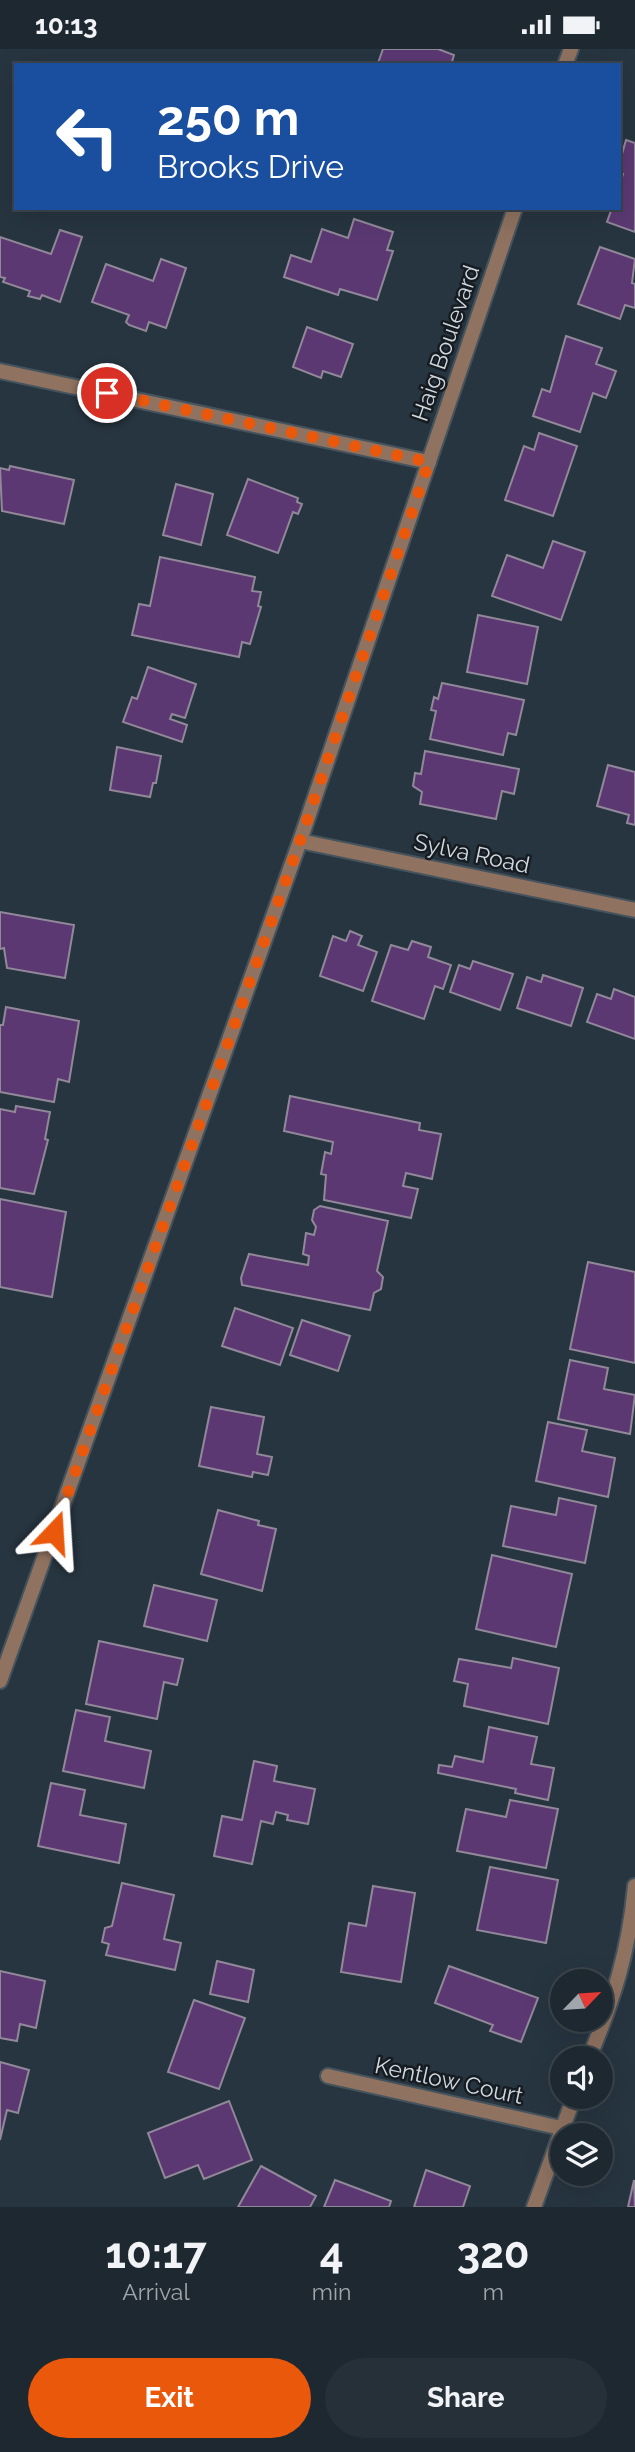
<!DOCTYPE html>
<style>
body{margin:0;font-family:Raleway,sans-serif;background:#253038;color:#f1f3f6;height:100vh;display:flex;flex-direction:column;font-size:26px;white-space:nowrap}
*{box-sizing:border-box;margin:0}
p{font-size:23px;color:#a0a6ab}
.icon{flex:none;width:38px;height:38px;fill:none;stroke:currentColor;stroke-width:2;stroke-linecap:round;stroke-linejoin:round}
.map{position:relative;height:2158px;overflow:hidden}
.drawer{display:flex;flex-direction:column;background:#1d2830;flex:1}
.drawer>*{flex:none}
.hud{position:absolute;left:14px;top:14px;width:607px;height:147px;border-radius:0px;box-shadow:0 7px 28px #0002,0 0 0 2px #3b444c;background:#1a4fa0;color:#fff;overflow:hidden}
.needle{width:46px;rotate:65deg}
.fabs{position:absolute;left:550px;top:1920px;display:grid;gap:14px}
.fabs a{display:grid;place-items:center;width:63px;height:63px;border-radius:50%;background:#1d2830;box-shadow:0 7px 28px #0002,0 0 0 2px #3b444c;font-size:35px}
.pin{position:absolute;display:grid;place-items:center;width:60px;height:60px;color:#fff;margin:-30px;border:4px solid #fff;border-radius:50%;box-shadow:0 2px 7px #0007}
.me{position:absolute;width:77px;margin:-38px;rotate:20deg;stroke-linejoin:round;filter:drop-shadow(0 0 5px #0008)}
.turn{display:flex;align-items:center;gap:24px;height:147px;padding:0 28px;font-size:32px}
.turn .icon{width:91px;height:91px;stroke-width:2.5}
.turn b{display:block;font-size:49px;line-height:60px}
.eta{display:flex;justify-content:space-evenly;align-items:center;height:119px;text-align:center}
.eta b{font-size:42px;font-weight:700;line-height:49px}
.primary-button{display:flex;gap:14px;margin-top:auto;padding:14px 28px}
.primary-button a{flex:1;height:80px;border-radius:42px;background:#ea580c;color:#fff;font-size:28px;font-weight:700;line-height:80px;text-align:center}
.primary-button a+a{background:#253038;color:#f1f3f6}
.status{display:flex;justify-content:space-between;align-items:center;height:49px;padding:0 35px;background:#1d2830;direction:ltr}
.status svg{height:19px;fill:currentColor}
.map>svg:first-child{display:block}
</style>
<div class="status"><b>10:13</b><svg viewBox="0 0 49 12"><path d="M0 12V9h3v3zM5 12V6h3v6zM10 12V3h3v9zM15 12V0h3v12zM26 1h20v11H26zM47 4h2v5h-2z"/></svg></div>
<div class="map">
<svg width="635" height="2158" viewBox="0 0 635 2158">
<rect width="100%" height="100%" fill="#273540"/>
<g fill="#5b3872" stroke="#918899" stroke-width="2">
<path d="M383 0H438L454 6 451 16H381L378 14Z"/>
<path d="M626 91 635 94V183L607 173 612 159H620V135L623 125 620 124V112Z"/>
<path d="M354 170 393 183 387 201 393 202 377 251 340 240 338 246 284 228 291 206 311 213 322 180 348 189Z"/>
<path d="M60 181 82 188 60 253 42 246 40 250 28 247 30 242 3 233 5 229 0 228V188L51 205Z"/>
<path d="M600 198 635 210 632 234 635 235V259L625 256 620 270 578 255Z"/>
<path d="M161 210 186 219 166 279 149 273 146 282 129 276 126 273 129 266 92 253 106 215 153 232Z"/>
<path d="M307 278 353 295 341 328 323 322 321 329 293 318Z"/>
<path d="M566 287 602 299 596 315 616 322 606 349 593 344 580 383 533 367 542 340 550 343Z"/>
<path d="M539 384 577 397 553 467 505 451 524 397 534 401Z"/>
<path d="M10 417 74 431 64 475 2 462 0 419 9 421Z"/>
<path d="M248 430 298 449 297 453 302 455 298 465 293 463 278 504 227 486Z"/>
<path d="M176 435 213 445 201 496 163 486Z"/>
<path d="M553 492 585 503 561 571 492 547 507 506 543 519Z"/>
<path d="M160 508 255 528 252 542 261 543 258 557 261 558 250 595 242 593 239 608 132 586 139 555 150 557Z"/>
<path d="M478 566 538 578 527 635 467 623Z"/>
<path d="M148 618 196 635 185 669 172 665 170 670 187 676 182 693 123 673 132 648 137 650Z"/>
<path d="M442 634 524 651 516 686 508 684 503 706 430 690 436 662 431 661 434 648 438 650Z"/>
<path d="M117 698 161 707 156 734H153L150 748 110 741Z"/>
<path d="M425 702 519 720 514 745 502 742 496 770 420 755 422 743 413 737 415 724 421 725Z"/>
<path d="M608 716 635 723V776L627 774 629 766 597 757Z"/>
<path d="M0 863 74 876 65 929 7 919 4 899 0 900Z"/>
<path d="M350 882 362 887 358 896 377 903 363 942 320 927 333 887 346 892Z"/>
<path d="M412 892 431 898 428 908 451 916 443 940 435 937 424 970 372 952 391 896 408 901Z"/>
<path d="M473 912 513 925 500 961 450 943 459 916 470 920Z"/>
<path d="M543 926 583 939 571 977 517 959 527 928 541 933Z"/>
<path d="M614 940 635 948V990L587 973 597 945 611 950Z"/>
<path d="M6 958 79 972 69 1033 58 1030 54 1053 0 1043V976H3Z"/>
<path d="M290 1047 420 1074 419 1081 441 1085 432 1130 406 1124 403 1137 418 1140 411 1169 324 1151 326 1126 321 1125 325 1103 331 1105 333 1093 284 1082Z"/>
<path d="M16 1057 50 1063 45 1090 48 1091 34 1145 0 1139V1060L15 1063Z"/>
<path d="M0 1150 66 1163 52 1248 0 1238Z"/>
<path d="M320 1157 388 1172 377 1222 383 1228 381 1240 374 1244 370 1261 242 1236 241 1229 249 1205 308 1216 309 1207 303 1205 306 1184 314 1186 316 1178 312 1171 314 1161Z"/>
<path d="M588 1213 635 1223V1314L570 1300Z"/>
<path d="M235 1259 293 1279 280 1316 222 1297Z"/>
<path d="M302 1271 350 1287 338 1322 290 1306Z"/>
<path d="M570 1311 608 1319 604 1340 635 1346 630 1385 558 1370Z"/>
<path d="M211 1358 264 1368 257 1405 272 1408 268 1426 253 1423 252 1428 199 1417Z"/>
<path d="M548 1373 587 1381 582 1402 615 1409 608 1448 536 1432Z"/>
<path d="M559 1449 596 1457 585 1514 503 1497 511 1457 556 1466Z"/>
<path d="M218 1461 259 1472 258 1476 276 1480 262 1542 201 1525Z"/>
<path d="M492 1506 572 1525 556 1598 476 1580Z"/>
<path d="M154 1536 217 1551 207 1592 144 1577Z"/>
<path d="M99 1592 183 1610 177 1636 164 1633 157 1670 86 1655Z"/>
<path d="M513 1609 559 1619 548 1675 464 1657 468 1635 454 1632 459 1610 511 1619Z"/>
<path d="M76 1661 110 1668 105 1692 151 1702 144 1739 63 1722Z"/>
<path d="M489 1678 537 1688 531 1715 554 1719 548 1751 515 1744 516 1740 438 1724 439 1716 452 1718 455 1707 483 1713Z"/>
<path d="M254 1712 277 1717 274 1732 315 1740 308 1775 287 1771 288 1766 276 1763 273 1775 261 1772 252 1815 214 1807 222 1767 242 1771Z"/>
<path d="M51 1734 85 1741 80 1766 126 1775 119 1814 38 1797Z"/>
<path d="M510 1751 558 1760 546 1819 457 1802 466 1760 506 1768Z"/>
<path d="M490 1818 558 1831 546 1894 477 1881Z"/>
<path d="M122 1834 174 1846 164 1890 181 1894 175 1921 106 1906 109 1895 102 1893 105 1879 112 1877Z"/>
<path d="M373 1837 415 1844 401 1933 341 1923 349 1874 366 1877Z"/>
<path d="M217 1912 254 1921 248 1953 210 1945Z"/>
<path d="M449 1917 538 1949 521 1993 490 1982 493 1976 435 1954Z"/>
<path d="M0 1922 45 1932 36 1979 20 1975 17 1992 0 1989Z"/>
<path d="M194 1951 245 1969 219 2040 168 2023Z"/>
<path d="M0 2013 29 2021 18 2064 7 2061 0 2091Z"/>
<path d="M229 2052 252 2111 204 2130 198 2116 165 2129 148 2084Z"/>
<path d="M261 2117 316 2147 310 2158H238Z"/>
<path d="M426 2121 470 2137 463 2158H414Z"/>
<path d="M335 2131 391 2152 389 2158H324Z"/>
<path d="M634 2131 635 2158H628Z"/>
</g>
<g fill="none" stroke-linecap="round" stroke-linejoin="round">
<g stroke="#45535d" stroke-width="18">
<g id="minor">
<path d="M565 16 571 0"/>
<path d="M0 322 429 413"/>
<path d="M300 792 635 861"/>
<path d="M0 1632 300 792 515 159"/>
<path d="M589 2009C614 1949 629 1902 635 1837"/>
<path d="M328 2027 561 2079"/>
<path d="M534 2158 574 2048"/>
</g>
</g>
<use href="#minor" stroke="#8f7260" stroke-width="14"/>
</g>
<g fill="none" stroke-linecap="round" stroke-linejoin="round">
<path stroke="#ea580c" stroke-width="12" stroke-dasharray="0 21.6" d="M54 1483 300 792 429 413 107 344"/>
</g>
<g text-anchor="middle" dominant-baseline="central" stroke-width="5" stroke-linejoin="round" paint-order="stroke">
<g font-size="23" fill="#d0d9e0" stroke="#161c21">
<text transform="translate(445 294) rotate(-71)">Haig Boulevard</text>
<text transform="translate(472 804) rotate(12)">Sylva Road</text>
<text transform="translate(449 2031) rotate(12)">Kentlow Court</text>
</g>
</g>
</svg>
<div class="fabs">
<a><svg class="needle" viewBox="-14 -14 28 28"><path d="M0-13l5 13h-10z" fill="#e53935"/><path d="M0 13l5-13h-10z" fill="#a0a6ab"/></svg></a>
<a><svg class="icon" aria-label="sound" viewBox="0 0 24 24"><path d="M4 9h4l5-4v14l-5-4H4zM17 9q2 3 0 6"/></svg></a>
<a><svg class="icon" aria-label="layers" viewBox="0 0 24 24"><path d="M12 4l9 5-9 5-9-5zM3 14l9 5 9-5"/></svg></a>
</div>
<div class="pin" style="left:107px;top:344px;background:#d93025"><svg class="icon" aria-label="arrive" viewBox="0 0 24 24"><path d="M6 21V4h12l-3 4 3 4H6"/></svg></div>
<svg class="me" style="left:54px;top:1483px" viewBox="-20 -20 40 40"><path d="M0-17L14 15 0 8-14 15z" fill="#ea580c" stroke="#fff" stroke-width="4"/></svg>
<div class="hud">
<div class="turn"><svg class="icon" aria-label="left" viewBox="0 0 24 24"><path d="M17 20v-9H6M10 6l-5 5 5 5"/></svg><div><b>250 m</b>Brooks Drive</div></div>
</div>
</div>
<section class="drawer">
<div class="eta">
<div><b>10:17</b><p>Arrival</p></div>
<div><b>4</b><p>min</p></div>
<div><b>320</b><p>m</p></div>
</div>
<div class="primary-button"><a>Exit</a><a>Share</a></div>
</section>
